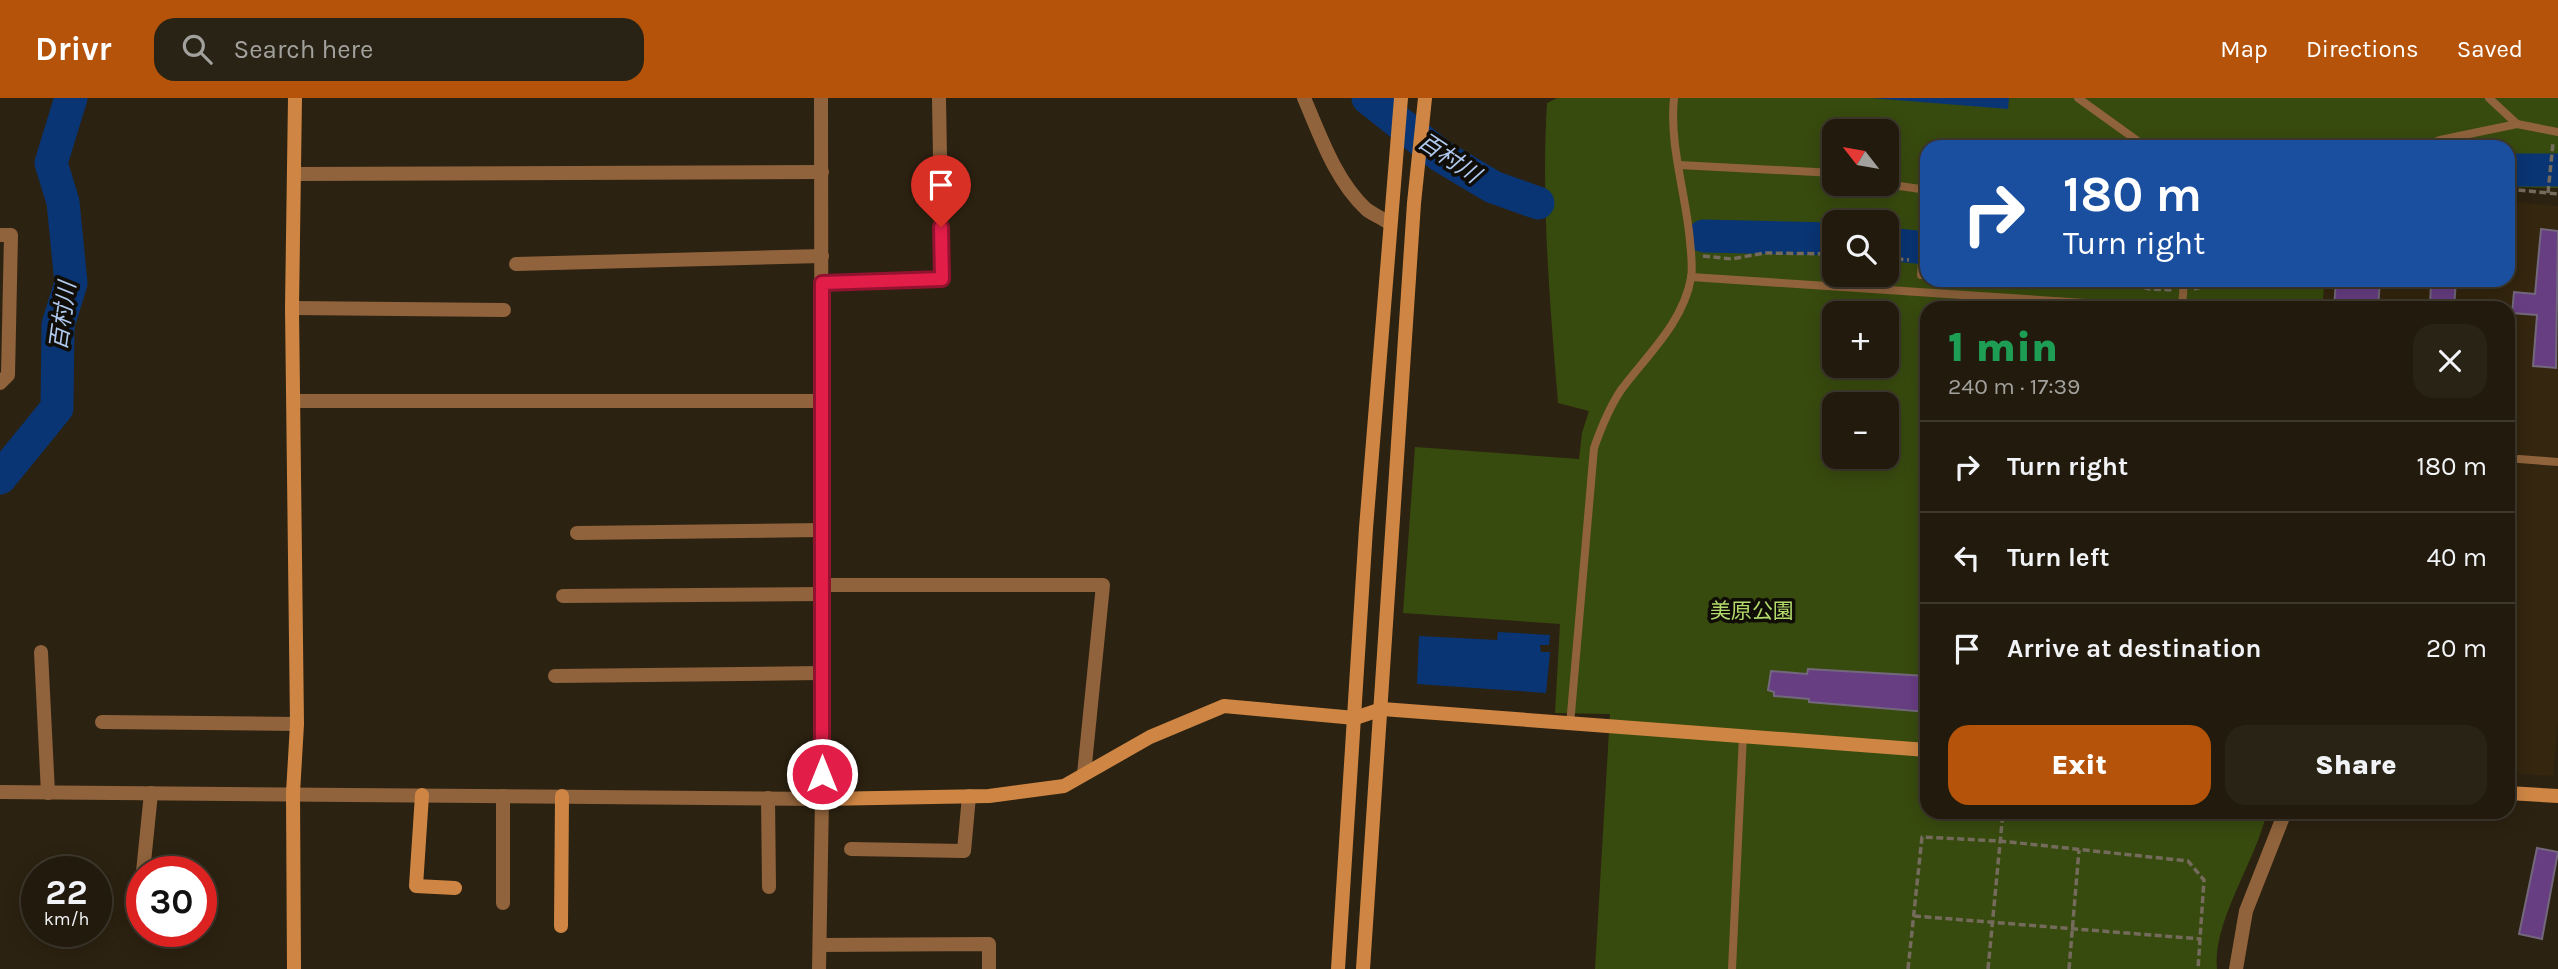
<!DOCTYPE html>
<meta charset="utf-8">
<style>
body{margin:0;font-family:Karla,"Noto Sans JP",sans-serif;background:#292316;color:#f1f3f6;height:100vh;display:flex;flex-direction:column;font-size:26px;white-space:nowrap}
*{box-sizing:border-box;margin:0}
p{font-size:23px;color:#a2a19d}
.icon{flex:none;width:38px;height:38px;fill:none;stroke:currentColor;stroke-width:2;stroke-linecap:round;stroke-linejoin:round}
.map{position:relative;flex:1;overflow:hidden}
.drawer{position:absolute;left:1920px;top:203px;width:595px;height:518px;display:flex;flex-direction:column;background:#211a0d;border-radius:21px;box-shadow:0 4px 18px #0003,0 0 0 2px #3e382e}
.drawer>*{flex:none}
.hud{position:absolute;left:1920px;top:42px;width:595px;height:147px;border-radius:21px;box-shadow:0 4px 18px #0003,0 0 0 2px #3e382e;background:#1a4fa0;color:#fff;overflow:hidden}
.needle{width:46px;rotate:301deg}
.buttons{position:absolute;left:1822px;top:21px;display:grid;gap:14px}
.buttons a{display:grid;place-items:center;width:77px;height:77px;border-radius:14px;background:#211a0d;box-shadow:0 4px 18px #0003,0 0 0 2px #3e382e;font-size:35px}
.speed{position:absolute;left:21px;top:758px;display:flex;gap:14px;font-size:35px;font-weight:700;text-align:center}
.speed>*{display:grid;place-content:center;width:91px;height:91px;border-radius:50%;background:#211a0d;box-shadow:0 4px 18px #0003,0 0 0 2px #3e382e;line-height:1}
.speed small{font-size:18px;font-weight:400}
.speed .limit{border:10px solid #d22;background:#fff;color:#111}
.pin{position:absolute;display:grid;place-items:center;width:60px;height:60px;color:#fff;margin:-72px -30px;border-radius:50% 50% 50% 0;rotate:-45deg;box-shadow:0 0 7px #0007}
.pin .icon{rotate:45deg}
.me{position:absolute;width:77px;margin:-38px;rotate:0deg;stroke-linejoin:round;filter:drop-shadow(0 0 5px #0008)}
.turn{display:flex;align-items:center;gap:24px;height:147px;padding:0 28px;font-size:32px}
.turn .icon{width:91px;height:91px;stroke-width:2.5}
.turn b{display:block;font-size:49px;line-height:60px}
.round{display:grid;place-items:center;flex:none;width:74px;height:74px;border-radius:21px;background:#292316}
.summary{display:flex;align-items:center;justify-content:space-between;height:119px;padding:0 28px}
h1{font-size:42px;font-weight:800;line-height:52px;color:#1e9e55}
.action{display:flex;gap:14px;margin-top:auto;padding:14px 28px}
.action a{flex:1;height:80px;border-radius:21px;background:#b45309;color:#fff;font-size:28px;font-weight:800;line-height:80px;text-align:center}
.action a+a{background:#292316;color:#f1f3f6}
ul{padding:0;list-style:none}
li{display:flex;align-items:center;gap:21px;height:91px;padding:0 28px;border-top:2px solid #3e382e}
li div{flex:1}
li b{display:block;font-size:26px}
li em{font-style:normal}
header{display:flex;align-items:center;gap:42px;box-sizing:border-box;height:98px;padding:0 35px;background:#b45309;color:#fff}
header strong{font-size:33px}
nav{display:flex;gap:38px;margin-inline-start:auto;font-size:24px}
.search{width:490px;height:63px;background:#292316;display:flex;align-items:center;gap:18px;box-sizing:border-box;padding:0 24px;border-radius:21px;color:#a2a19d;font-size:26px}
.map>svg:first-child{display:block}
</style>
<header>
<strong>Drivr</strong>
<div class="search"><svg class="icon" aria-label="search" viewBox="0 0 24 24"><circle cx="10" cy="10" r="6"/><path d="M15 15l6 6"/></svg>Search here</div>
<nav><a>Map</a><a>Directions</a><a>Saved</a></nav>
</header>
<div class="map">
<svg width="2558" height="871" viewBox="0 0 2558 871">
<rect width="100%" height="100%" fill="#2c2211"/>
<path fill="#34260f" d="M2508 103 2558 108V625L2553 678 2508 675V210H2322L2325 182H2508Z"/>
<path fill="#384b0e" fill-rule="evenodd" d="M1557 0H2558V90L2508 89V49H1927V182H2325L2322 210H1927V714H2267C2256 763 2212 824 2217 871H1595L1610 616 1555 615 1560 526 1403 515 1415 349 1579 361 1582 335 1589 313 1558 305C1550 206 1541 104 1547 5ZM1834 33H1886V86H1834ZM1834 124H1886V177H1834ZM1834 215H1886V268H1834ZM1834 306H1886V359H1834Z"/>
<g fill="#093574">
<path d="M1871 0H2009L2008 11Z"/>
<path d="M1498 534 1550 537 1549 547H1540L1541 554H1550L1546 595 1417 586 1419 538 1497 542Z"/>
</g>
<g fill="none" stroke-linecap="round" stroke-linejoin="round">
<g stroke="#093574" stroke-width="33">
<path d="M1368 0 1441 58 1493 89 1538 105"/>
<path d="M2508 72H2558"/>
<path d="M1704 138 1834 141"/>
<path d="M1886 146 1927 150"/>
<path d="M0 380 57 310 58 227 71 185 63 104 51 65 71 0"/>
</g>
</g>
<g fill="#683e83" stroke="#73687b" stroke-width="2">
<path d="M2541 131 2558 133 2556 270 2533 268 2537 217 2512 215 2514 194 2535 196Z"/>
<path d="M2336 182H2380L2378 210H2334Z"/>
<path d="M2431 182H2456L2454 210H2430Z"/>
<path d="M1808 571 1927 578V614L1809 604V601L1774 598V594L1768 592 1771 573 1807 576Z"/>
<path d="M2537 750 2558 754 2542 841 2519 836Z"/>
</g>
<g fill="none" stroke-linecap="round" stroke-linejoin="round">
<g stroke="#746b5c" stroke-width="3.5" stroke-dasharray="7 3.5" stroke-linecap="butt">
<path d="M2508 91 2558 96"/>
<path d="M2548 95 2553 45"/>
<path d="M1703 158 1732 161 1764 155 1834 156"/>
<path d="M1886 160 1909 162"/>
<path d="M2113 182 2150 191 2173 192"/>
<path d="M2194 191 2232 182"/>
<path d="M1914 818 2201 841"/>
<path d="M1908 871 1922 739 2000 743 2188 763 2204 782 2198 871"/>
<path d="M1988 871 2003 714"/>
<path d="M2069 871 2079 752"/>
</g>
<g stroke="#90633c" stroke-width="8">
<path d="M2078 0 2146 49"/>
<path d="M2489 0 2517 26 2558 34"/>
<path d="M2423 49 2440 42 2517 26"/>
<path d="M1679 67 1834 75"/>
<path d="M1886 86 1927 92"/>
<path d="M1925 129 1927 101"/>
<path d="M1691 179 2161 210"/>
<path d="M2182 210 2184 182"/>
<path d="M2519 361 2558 364"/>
<path d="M1570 627 1594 350C1601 330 1609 310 1621 292 1647 257 1683 225 1691 180 1693 169 1691 155 1690 143 1686 96 1669 47 1674 0"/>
<path d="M1732 871 1743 637"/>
</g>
<g stroke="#90633c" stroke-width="14">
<path d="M1304 0C1320 37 1335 82 1366 111 1372 116 1382 120 1389 125"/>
<path d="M294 76 822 74"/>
<path d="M0 137H11L8 277 0 285"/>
<path d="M516 166 822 158"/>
<path d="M822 185 942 181 939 0"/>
<path d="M292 210 504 212"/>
<path d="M295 303H823"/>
<path d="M577 435 822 432"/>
<path d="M822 487H1103L1084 676"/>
<path d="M563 498 823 496"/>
<path d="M41 554 48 695"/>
<path d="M555 578 822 575"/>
<path d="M102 624 297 626"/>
<path d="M0 694 822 701"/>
<path d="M768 700 769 789"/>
<path d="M851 751 964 753 969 698"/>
<path d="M143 774 151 695"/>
<path d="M503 805V698"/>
<path d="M820 847 989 846V871"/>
<path d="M819 871 822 701 821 0"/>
<path d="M2236 871 2246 813 2285 714"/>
</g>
<g stroke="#cf8644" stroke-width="14">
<path d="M2508 695 2558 698"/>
<path d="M422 697 416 788 455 790"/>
<path d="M822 701 989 698 1064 688 1150 639 1224 608 1355 620 1382 611 1927 652"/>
<path d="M561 828 562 698"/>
<path d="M294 871 293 695 297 626 292 210 295 0"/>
<path d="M1338 871 1366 430 1401 0"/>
<path d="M1363 871 1414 105 1425 0"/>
</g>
<path stroke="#90633c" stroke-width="8" d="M1921 177 1925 129"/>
</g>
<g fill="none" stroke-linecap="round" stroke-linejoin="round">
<g stroke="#92132f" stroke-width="18">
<path id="route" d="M822 676V185L942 181 941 129"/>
</g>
<use href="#route" stroke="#e11d48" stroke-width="12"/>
</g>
<g text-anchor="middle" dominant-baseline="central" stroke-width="7" stroke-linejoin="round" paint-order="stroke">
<g font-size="21" fill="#b3db6b" stroke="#100c06">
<text x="1752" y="513">美原公園</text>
</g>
<g font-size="23" font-style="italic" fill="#b0c9ee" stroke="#100c06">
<text transform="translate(1449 60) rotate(34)">百村川</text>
<text transform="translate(63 218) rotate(-82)">百村川</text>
</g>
</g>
</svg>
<div class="buttons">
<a><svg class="needle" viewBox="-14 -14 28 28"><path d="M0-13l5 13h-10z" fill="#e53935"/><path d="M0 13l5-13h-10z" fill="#a2a19d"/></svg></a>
<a><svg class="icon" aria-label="search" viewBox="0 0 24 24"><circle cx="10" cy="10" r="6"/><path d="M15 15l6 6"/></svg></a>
<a>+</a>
<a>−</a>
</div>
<div class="speed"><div>22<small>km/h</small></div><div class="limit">30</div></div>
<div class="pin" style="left:941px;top:129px;background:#d93025"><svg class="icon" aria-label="arrive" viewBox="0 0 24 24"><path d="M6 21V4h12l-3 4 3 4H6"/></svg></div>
<svg class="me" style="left:822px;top:676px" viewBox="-20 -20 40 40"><circle r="17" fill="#e11d48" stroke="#fff" stroke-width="3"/><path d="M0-11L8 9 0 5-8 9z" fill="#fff"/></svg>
<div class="hud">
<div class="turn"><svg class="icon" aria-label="right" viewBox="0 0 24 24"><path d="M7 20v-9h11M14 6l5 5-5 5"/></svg><div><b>180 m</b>Turn right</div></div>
</div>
<section class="drawer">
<div class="summary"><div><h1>1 min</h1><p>240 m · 17:39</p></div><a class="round"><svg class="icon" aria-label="close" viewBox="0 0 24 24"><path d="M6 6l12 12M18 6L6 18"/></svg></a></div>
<ul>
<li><svg class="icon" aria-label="right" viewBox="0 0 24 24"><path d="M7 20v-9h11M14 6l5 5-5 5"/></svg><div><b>Turn right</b></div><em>180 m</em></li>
<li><svg class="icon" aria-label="left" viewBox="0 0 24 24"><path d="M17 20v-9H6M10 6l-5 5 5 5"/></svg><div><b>Turn left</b></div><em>40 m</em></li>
<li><svg class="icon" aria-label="arrive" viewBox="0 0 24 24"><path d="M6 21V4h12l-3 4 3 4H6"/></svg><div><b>Arrive at destination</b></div><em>20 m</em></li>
</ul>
<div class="action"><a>Exit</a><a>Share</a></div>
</section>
</div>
